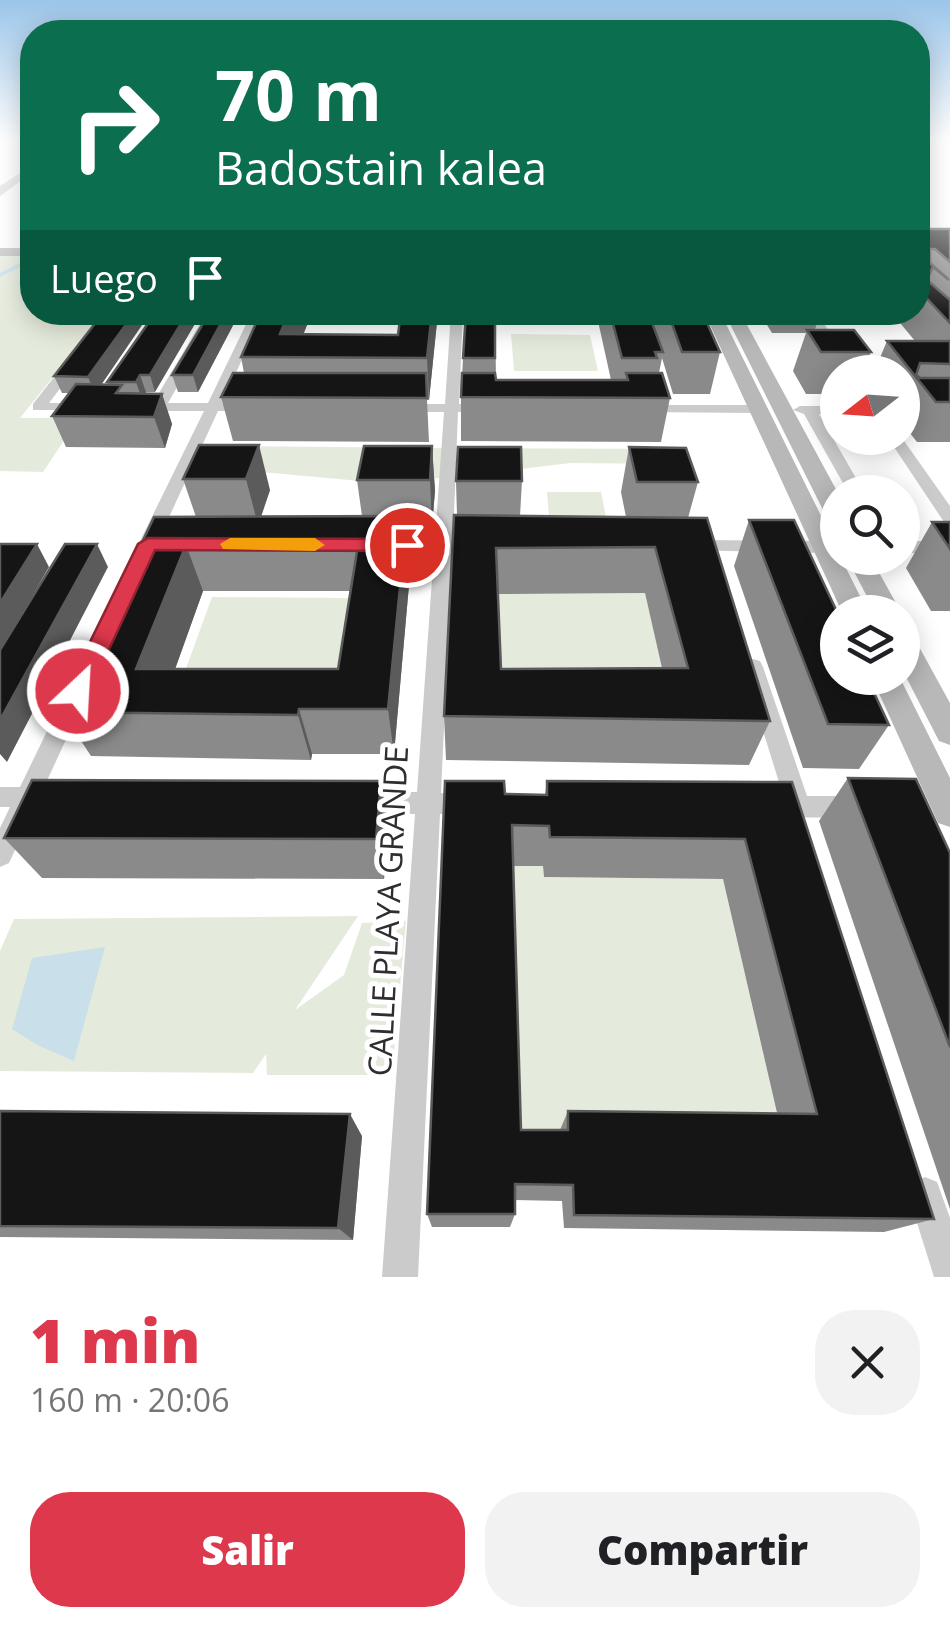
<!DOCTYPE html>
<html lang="es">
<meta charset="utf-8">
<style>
body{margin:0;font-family:"Open Sans",sans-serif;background:#f2f2f2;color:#202124;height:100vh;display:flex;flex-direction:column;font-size:38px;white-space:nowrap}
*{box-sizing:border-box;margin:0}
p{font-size:32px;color:#757577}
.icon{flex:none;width:55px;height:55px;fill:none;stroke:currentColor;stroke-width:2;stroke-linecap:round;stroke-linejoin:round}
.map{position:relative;height:1277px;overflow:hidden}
.sheet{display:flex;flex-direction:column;background:#fff;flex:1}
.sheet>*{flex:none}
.top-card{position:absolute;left:20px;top:20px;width:910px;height:305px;border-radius:40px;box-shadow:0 5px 25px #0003;background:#0b6e4f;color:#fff;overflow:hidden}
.needle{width:65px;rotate:253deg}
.controls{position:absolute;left:820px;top:355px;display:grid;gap:20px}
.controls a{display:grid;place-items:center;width:100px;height:100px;border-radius:50%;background:#fff;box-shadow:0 5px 25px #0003;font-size:50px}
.pin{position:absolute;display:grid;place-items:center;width:85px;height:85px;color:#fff;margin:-42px;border:5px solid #fff;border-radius:50%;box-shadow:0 2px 10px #0007}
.me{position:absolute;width:110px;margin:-55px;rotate:25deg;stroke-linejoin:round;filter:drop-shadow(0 0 8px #0008)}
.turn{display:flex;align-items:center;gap:35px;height:210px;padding:0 30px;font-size:45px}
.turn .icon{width:130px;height:130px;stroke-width:2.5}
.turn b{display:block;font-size:70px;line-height:85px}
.then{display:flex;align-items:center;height:95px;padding:0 30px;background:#0003;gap:20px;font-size:38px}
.round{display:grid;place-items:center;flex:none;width:105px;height:105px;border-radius:40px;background:#f2f2f2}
.head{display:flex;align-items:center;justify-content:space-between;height:170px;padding:0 30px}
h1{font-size:60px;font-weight:800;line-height:75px;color:#dd384c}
.button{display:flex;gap:20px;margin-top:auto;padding:20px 30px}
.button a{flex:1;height:115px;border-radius:40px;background:#dd384c;color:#fff;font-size:40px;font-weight:800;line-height:115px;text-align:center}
.button a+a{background:#f2f2f2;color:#202124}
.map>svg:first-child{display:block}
</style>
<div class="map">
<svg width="950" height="1277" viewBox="0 0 950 1277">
<rect width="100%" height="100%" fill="#fff"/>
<g fill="#e5ebdc">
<path d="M0 255 32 256V312L105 313 20 418H79L43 472 0 471Z"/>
<path d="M511 334 590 335 598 371H514Z"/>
<path d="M224 446 443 448 441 478 360 481 261 472Z"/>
<path d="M461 448 678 449 679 464 571 463 461 476Z"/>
<path d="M547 492H601L608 527H550Z"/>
<path d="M645 593 673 713 499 714 495 594Z"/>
<path d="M212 597 349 598 330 706 173 704Z"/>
<path d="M509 866H543L544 877 723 879 782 1136 516 1151Z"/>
<path d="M358 916 295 1010 344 975 362 923 406 921 392 1075H267L266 1054 253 1073 0 1071V951L14 919Z"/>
</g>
<path fill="#c9dfea" d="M105 947 74 1061 37 1045 12 1029 32 958Z"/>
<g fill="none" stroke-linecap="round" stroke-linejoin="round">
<path stroke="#c9dfea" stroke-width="4" d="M0 275 32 259"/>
<g fill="#cbcbcb" fill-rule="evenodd">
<path d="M207 312H219L168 403H208L252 312H264L222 403H251L258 407 251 411H218L158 541 149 547 140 541 204 411H140L133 407 140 403H153Z"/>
<path d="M451 312H463L459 404H486L493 408 486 412H458L453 539 462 541 465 545 462 549 452 551 441 793 479 796 482 804 479 812 470 815 440 814 418 1277H382L415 814 359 813 350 809 347 802 350 795 359 791 417 792 434 551H385L376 545 385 539H435L444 412H400L393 408 400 404H445Z"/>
<path d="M804 312H816L857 372H845Z"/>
<path d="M69 358 81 361 49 403H86L93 407 91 410H33V404Z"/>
<path d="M645 405H758L765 409 758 413 640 412V406Z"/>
<path d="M838 406V414H819L864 492H848L804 414 793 410 800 406Z"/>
<path d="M888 438H902L950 506V523L944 522Z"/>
<path d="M690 540 824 541 833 547 824 553 684 550 681 546 684 542Z"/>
<rect x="902" y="541" width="48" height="12"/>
<path d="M753 659 760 661 763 667 807 796H855L864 799 867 807 864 815 855 818 774 817 765 814 762 806 765 798 783 795 743 667 746 661Z"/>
<path d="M76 686 84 688 87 694 9 863 0 867V828L10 807H0V787H20L68 688Z"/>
<path d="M925 1177 937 1182 950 1218V1277H934L908 1194 913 1182Z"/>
</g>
<g fill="#b8b8b8" fill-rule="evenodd">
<path d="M32 165V173L0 196V186Z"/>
<rect x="0" y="248" width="32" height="8"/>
<path d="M704 312H720L838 550V558H841L868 612H842Z"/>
<path d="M724 312H740L838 493V523L826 516Z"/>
<path d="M847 558H871L901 612H875Z"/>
<path d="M902 631 912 634 950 703V745L939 741 902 669Z"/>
<path d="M872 678H900L950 778V827L938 823Z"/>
</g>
</g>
<g fill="#8a8a8a" fill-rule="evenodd">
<path d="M918 229H950V442H917L902 423V372H874L887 341H915L891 312H918Z"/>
<path d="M104 312 101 384H108L107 382 156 312 155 392H146L145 393 162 394 172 424 165 448 66 447 52 416 69 393H62L54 376Z"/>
<path d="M210 312H240L198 392H178L172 375Z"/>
<path d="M261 312H438L429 400H427L429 442 233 441 221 397 244 373 241 357ZM307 325H399L398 335 303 334Z"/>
<path d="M495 312 496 380H611L596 312H702L720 352 710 394H673L662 358 659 373 670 398 661 442 461 441V397L463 358Z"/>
<path d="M762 312H820L815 330 871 352 863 372H838V394H806L793 371 806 333H772L761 315Z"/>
<path d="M199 445 270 490 261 517 362 516 357 480 432 446 435 491 432 526H408L411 562 394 754H312L311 760 91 756 62 712 196 517 183 479ZM203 591H350L338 669H175Z"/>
<path d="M629 447 698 482 688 518 770 721 749 765 446 760 444 716 457 515 456 481H522L520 516 626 517 621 492ZM645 593 662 668 501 669 498 594Z"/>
<path d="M749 520 889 725 859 769 803 768 734 566Z"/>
<path d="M932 522H950V611H931L906 568Z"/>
<path d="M848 778 950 853V1209L819 821Z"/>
<path d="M381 781 389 823 384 879 42 878 4 838Z"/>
<path d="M547 781 792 782 934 1219 884 1232 564 1228 562 1201 515 1200V1214L510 1227H432L427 1214 505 794 545 795ZM513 866H543L544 877 723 879 777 1113 568 1111 560 1130H521Z"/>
<path d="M0 1111 362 1136 353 1240 0 1237Z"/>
</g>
<g fill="#5b5b5b">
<path d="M135 312H151L95 394 88 377Z"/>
<path d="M188 312H202L155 392 150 375Z"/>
<path d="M227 312H240L198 392 193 375Z"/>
<path d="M289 312H304L307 325 295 357 280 334Z"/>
<path d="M432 312H438L429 400 427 358Z"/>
<path d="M140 375 146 392 142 399 136 382Z"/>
<path d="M162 394 172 424 165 448 154 417Z"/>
<path d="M259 445 270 490 258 525 246 479Z"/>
<path d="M432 446 435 491 432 526 430 480Z"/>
<path d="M407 516 411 562 394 754 388 709Z"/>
<path d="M37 544 49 567 0 651V603Z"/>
<path d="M97 544 108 567 7 762 0 754V720Z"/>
<path d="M186 545 203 591 159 714 136 669Z"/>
<path d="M299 709 312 754 311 760 298 715Z"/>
<path d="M381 781 389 823 384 879 376 839Z"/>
<path d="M350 1114 362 1136 353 1240 338 1228Z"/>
</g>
<g fill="#151515" stroke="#5b5b5b" stroke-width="2.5" fill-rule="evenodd">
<path d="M918 229H950V262L935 249H930V263L949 280 933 267 927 280 950 300V323L918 289Z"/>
<path d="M104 312H135L88 377 54 376Z"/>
<path d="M156 312H188L150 375H140L136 382H107Z"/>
<path d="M210 312H227L193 375H172Z"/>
<path d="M261 312H289L280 334 398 335 401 312H432L427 358 241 357Z"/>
<path d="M466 312H495V358H463Z"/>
<path d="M610 312H648L663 352H655L657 358H622Z"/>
<path d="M668 312H702L720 352H682Z"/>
<path d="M807 330H854L871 352H821Z"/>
<path d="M887 341H950V364L920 363 916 375 920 378H950V402H936Z"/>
<path d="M233 373H426L427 398 221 397Z"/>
<path d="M462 373H495L496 380H628L626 373H662L670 398 461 397Z"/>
<path d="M76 384 122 385 116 393 162 394 154 417 52 416Z"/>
<path d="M199 445H259L246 479H183Z"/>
<path d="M364 446H432L430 480H357Z"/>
<path d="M458 447H521L522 481H456Z"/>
<path d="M629 447 686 448 698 482H637Z"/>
<path d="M454 515 707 518 770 721 444 716ZM655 547 688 668 501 669 496 548Z"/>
<path d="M407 516 388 709H299L298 715 62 712 154 517ZM186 545H358L338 669H136Z"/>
<path d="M749 520H794L838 614V678H867L889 725 828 724Z"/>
<path d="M932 522H950V549Z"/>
<path d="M0 544H37L0 603Z"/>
<path d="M65 544H97L0 720V650Z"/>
<path d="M848 778 916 779 950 853V1047Z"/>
<path d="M32 780 381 781 376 839 4 838Z"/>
<path d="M445 781H504L505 794 547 795V781L792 782 934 1219 574 1215 573 1185 515 1184V1214H427ZM512 825 549 826 550 837 745 839 817 1114 568 1111V1130H521Z"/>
<path d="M0 1111 350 1114 338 1228 0 1226Z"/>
</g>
<linearGradient id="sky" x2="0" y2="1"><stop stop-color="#9bc5e9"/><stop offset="0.44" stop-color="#fff"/><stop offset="1" stop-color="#fff" stop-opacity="0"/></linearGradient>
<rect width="950" height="319" fill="url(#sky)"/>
<path fill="#dd384c" stroke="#902431" stroke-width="2.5" d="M148 538 407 539 417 545 407 551 155 550 87 697H69L66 691 138 544Z"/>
<path fill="#f59e0b" d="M230 538H315L325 545 315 551 223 549 220 544Z"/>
<g text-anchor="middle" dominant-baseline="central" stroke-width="10" stroke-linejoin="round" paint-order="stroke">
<g font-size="32" fill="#2e2e2e" stroke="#fff">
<text transform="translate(387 911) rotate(-87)">CALLE PLAYA GRANDE</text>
</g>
</g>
</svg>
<div class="controls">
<a><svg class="needle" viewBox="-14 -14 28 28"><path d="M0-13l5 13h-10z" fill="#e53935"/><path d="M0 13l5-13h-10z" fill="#757577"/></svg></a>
<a><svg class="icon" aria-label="search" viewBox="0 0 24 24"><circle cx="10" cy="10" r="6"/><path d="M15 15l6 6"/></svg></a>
<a><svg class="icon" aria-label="layers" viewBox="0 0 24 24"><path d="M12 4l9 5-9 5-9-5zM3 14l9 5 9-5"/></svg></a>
</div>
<div class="pin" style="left:407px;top:545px;background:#d93025"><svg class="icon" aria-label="arrive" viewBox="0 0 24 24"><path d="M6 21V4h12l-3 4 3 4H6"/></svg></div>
<svg class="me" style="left:78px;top:691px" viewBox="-20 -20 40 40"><circle r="17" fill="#dd384c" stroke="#fff" stroke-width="3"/><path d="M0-11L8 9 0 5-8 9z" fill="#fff"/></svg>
<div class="top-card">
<div class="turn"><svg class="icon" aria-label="right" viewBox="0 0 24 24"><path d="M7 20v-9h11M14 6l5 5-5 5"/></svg><div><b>70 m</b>Badostain kalea</div></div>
<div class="then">Luego<svg class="icon" aria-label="arrive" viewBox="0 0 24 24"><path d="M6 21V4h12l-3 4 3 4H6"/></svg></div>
</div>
</div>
<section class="sheet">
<div class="head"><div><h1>1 min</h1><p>160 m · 20:06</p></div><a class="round"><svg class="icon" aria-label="close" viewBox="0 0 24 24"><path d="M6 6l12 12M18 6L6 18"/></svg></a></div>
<div class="button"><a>Salir</a><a>Compartir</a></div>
</section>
